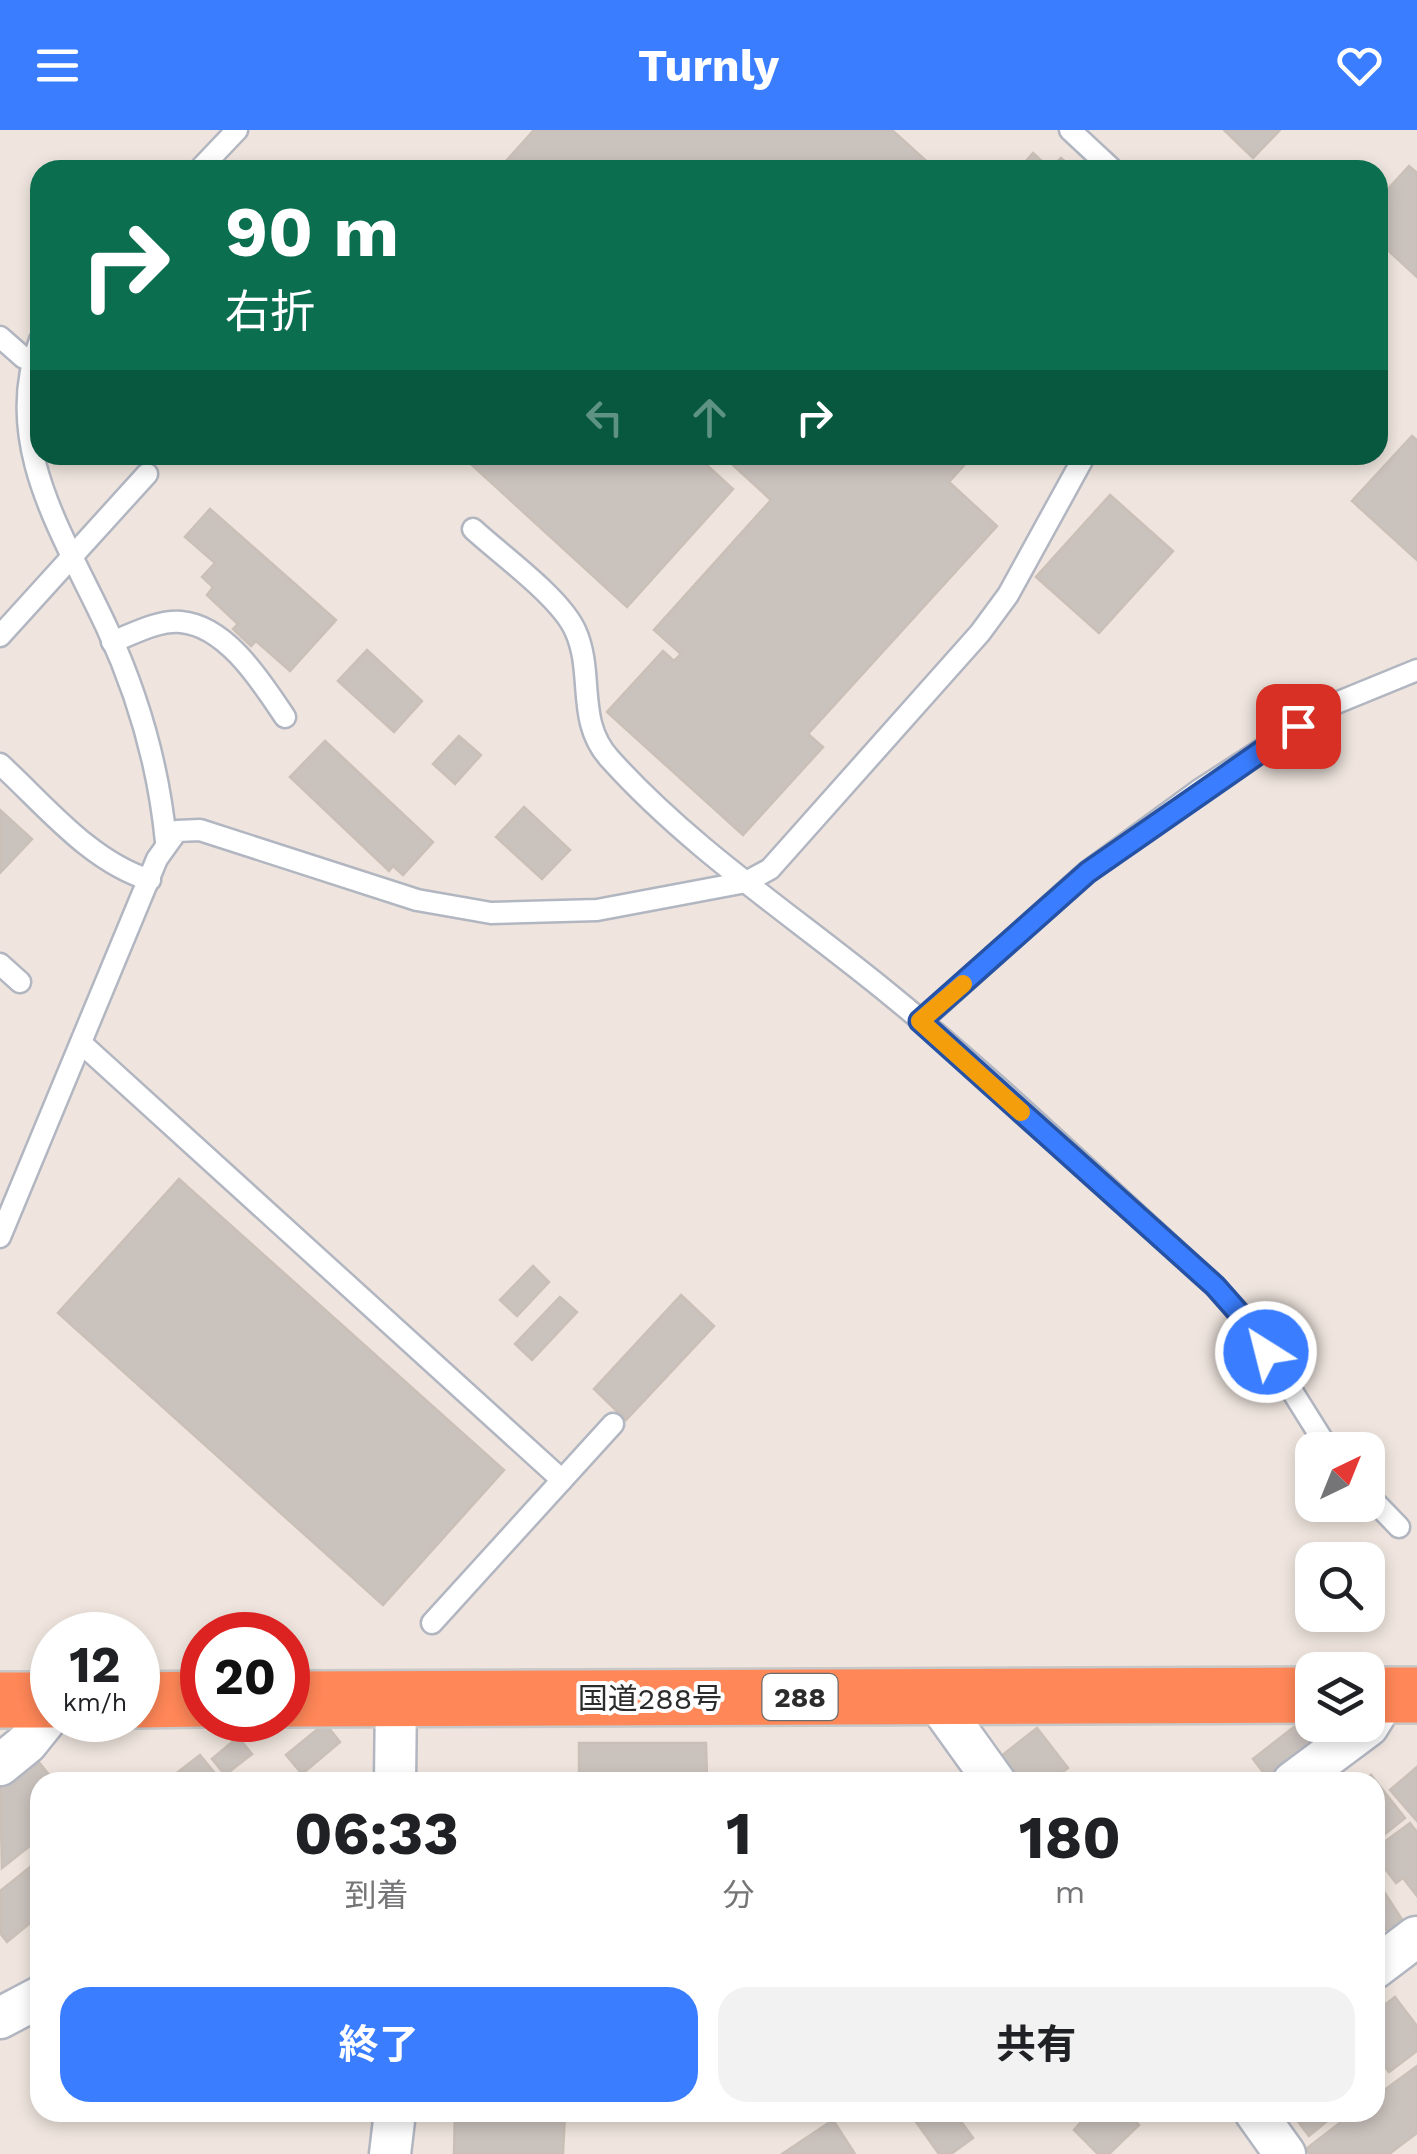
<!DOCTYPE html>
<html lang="ja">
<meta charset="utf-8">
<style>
body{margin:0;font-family:"Work Sans","Noto Sans JP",sans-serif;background:#f2f2f2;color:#202124;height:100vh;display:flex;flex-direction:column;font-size:38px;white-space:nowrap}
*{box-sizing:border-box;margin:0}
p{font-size:32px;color:#757577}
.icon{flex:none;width:55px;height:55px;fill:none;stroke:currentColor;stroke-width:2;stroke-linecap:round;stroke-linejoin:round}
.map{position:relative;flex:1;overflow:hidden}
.details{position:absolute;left:30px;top:1642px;width:1355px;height:350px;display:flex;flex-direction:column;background:#fff;border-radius:30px;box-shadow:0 5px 15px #0003}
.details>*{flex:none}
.hud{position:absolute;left:30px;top:30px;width:1358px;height:305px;border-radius:30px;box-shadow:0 5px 15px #0003;background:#0b6e4f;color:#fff;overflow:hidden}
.needle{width:65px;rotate:43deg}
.tools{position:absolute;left:1295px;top:1302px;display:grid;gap:20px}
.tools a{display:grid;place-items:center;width:90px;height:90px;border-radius:20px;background:#fff;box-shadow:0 5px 15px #0003;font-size:50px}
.speed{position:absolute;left:30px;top:1482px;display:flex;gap:20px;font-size:50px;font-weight:700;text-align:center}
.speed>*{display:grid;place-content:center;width:130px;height:130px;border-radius:50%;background:#fff;box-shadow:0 5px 15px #0003;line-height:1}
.speed small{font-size:25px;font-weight:400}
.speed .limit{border:15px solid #d22;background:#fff;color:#111}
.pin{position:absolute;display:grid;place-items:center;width:85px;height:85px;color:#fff;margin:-42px;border-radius:20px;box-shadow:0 5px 15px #0006}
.me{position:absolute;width:110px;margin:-55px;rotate:324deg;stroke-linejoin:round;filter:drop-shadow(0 0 8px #0008)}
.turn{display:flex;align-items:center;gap:35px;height:210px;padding:0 30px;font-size:45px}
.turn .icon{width:130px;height:130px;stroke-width:2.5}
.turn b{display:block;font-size:70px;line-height:85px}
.lanes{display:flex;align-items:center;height:95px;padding:0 30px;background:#0003;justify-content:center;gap:50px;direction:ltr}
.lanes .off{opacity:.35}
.eta{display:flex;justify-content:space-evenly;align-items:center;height:170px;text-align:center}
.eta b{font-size:60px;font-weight:700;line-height:70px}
.primary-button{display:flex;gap:20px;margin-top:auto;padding:20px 30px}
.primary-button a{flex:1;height:115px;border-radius:30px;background:#3a7eff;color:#fff;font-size:40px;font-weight:700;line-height:115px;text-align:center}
.primary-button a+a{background:#f2f2f2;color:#202124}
header{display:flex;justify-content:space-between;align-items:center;height:130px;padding:0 30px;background:#3a7eff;color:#fff;font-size:45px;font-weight:700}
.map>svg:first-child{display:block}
</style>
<header><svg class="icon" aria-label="menu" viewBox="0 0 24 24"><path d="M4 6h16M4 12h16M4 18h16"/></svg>Turnly<svg class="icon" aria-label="heart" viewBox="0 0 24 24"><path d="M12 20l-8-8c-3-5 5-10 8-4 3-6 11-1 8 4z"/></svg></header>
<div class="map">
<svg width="1417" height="2024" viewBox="0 0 1417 2024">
<rect width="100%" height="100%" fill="#efe5de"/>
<g fill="#cac2bd" stroke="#cac0b7" stroke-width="2.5">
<path d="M534 0H892L933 37 498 40Z"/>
<path d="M1224 0H1280L1253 28Z"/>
<path d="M1033 23 1050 39 1061 28 1075 40H1018Z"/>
<path d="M1409 36 1417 43V147L1378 111V70Z"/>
<path d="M1412 306 1417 310V430L1352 371Z"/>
<path d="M461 325H696L733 359 627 477Z"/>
<path d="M722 325H957L966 333 949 352 997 396 808 604 823 617 743 705 607 582 663 521 674 531 681 524 654 500 771 370Z"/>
<path d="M1110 365 1173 421 1099 503 1036 447Z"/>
<path d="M210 379 336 490 290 541 256 511 251 516 233 499 238 494 207 465 213 457 202 447 215 433 185 407Z"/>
<path d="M367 520 422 571 394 602 338 551Z"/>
<path d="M459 606 481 625 455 654 433 634Z"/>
<path d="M325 611 433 712 403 745 393 736 389 741 290 647Z"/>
<path d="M524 677 570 720 542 749 496 707Z"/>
<path d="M0 680 32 709 0 743Z"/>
<path d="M179 1049 504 1340 383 1475 58 1183Z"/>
<path d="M533 1136 549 1152 517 1186 500 1170Z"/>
<path d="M681 1165 714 1196 626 1290 594 1259Z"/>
<path d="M560 1167 577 1182 532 1230 515 1214Z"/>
<path d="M1308 1586 1324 1607 1269 1650 1253 1629Z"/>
<path d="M325 1593 340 1612 302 1644 286 1625Z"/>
<path d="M1037 1598 1068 1638 1049 1652H1020L1000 1627Z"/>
<path d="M238 1607 252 1624 225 1645 212 1629Z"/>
<path d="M579 1613H706L707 1649H579Z"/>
<path d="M33 1625 55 1652H40V1708L2 1738 0 1652Z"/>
<path d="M200 1625 222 1652H172L169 1649Z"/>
<path d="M1417 1637V1691L1390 1660Z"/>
<path d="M1371 1645 1405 1688 1375 1712V1652H1362Z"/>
<path d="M1410 1693 1417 1702V1766L1403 1748 1396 1753 1375 1725V1719Z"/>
<path d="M34 1734 40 1741V1785L7 1812 0 1803V1761Z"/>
<path d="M1375 1748 1403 1791 1388 1802 1375 1785Z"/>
<path d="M1395 1867 1417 1896V1921L1389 1942 1375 1924V1882Z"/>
<path d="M1417 1936V2003L1389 2024H1310L1306 2019 1354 1982H1375V1967Z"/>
<path d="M455 1982H565L563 2024H454Z"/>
<path d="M909 1982H954L973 2008 951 2024H939Z"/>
<path d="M1071 1982H1127L1139 1995 1109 2024H1098L1074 2000 1081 1992Z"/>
<path d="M1291 1982H1338L1309 2006Z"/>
<path d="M833 1990 855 2024H782Z"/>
</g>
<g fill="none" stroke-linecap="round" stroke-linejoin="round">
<g stroke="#b2b6c1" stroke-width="25">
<g id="lane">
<path d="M1070 0 1113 40"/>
<path d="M199 40 237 0"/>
<path d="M0 207 24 228"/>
<path d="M40 210C0 313 65 407 107 498 138 565 159 639 166 712"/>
<path d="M473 399C501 425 560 467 575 500 595 543 575 591 610 629 691 719 794 786 888 863 1001 955 1107 1059 1215 1156L1253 1199 1329 1320"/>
<path d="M0 506 147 344"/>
<path d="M112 512C133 504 158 490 181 492 227 496 262 553 285 587"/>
<path d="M0 634C45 675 90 732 150 750"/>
<path d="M0 834 20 852"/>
<path d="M921 891 1087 742 1198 661 1329 576 1417 540"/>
<path d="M81 913 562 1350"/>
<path d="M0 1107 157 729 177 701 200 700 417 770 491 783 597 780 746 752 770 739 980 503 1008 465 1085 325"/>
<path d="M1368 1365 1399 1397"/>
<path d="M432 1493 613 1294"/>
</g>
</g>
<g stroke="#b2b6c1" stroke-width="45">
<g id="street">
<path d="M934 1567 995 1652"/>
<path d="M0 1635 27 1613 52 1582"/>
<path d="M395 1652 396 1568"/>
<path d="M1293 1652 1368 1596 1387 1565"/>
<path d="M1375 1838 1416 1807"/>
<path d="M0 1888 40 1867"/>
<path d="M1255 1982 1285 2024"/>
<path d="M390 2024 395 1982"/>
</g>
</g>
<g stroke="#c8c8c8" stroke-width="60">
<g id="highway">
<path d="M1368 1565H1417"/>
<path d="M288 1569 1312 1565"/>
<path d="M0 1570H52"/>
<path d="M138 1570 202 1569"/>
</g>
</g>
<use href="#lane" stroke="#fff" stroke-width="20"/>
<use href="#street" stroke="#fff" stroke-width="40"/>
<use href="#highway" stroke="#ff8758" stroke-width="55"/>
</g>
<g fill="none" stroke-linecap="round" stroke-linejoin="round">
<g stroke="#2652a6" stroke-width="25">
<path id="route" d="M1266 1222 1253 1199 1215 1156 920 891 1088 742 1298 596"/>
</g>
<use href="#route" stroke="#3a7eff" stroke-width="18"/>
<path stroke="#f59e0b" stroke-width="18" d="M963 854 920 891 1021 982"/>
</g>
<g text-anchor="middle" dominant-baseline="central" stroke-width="8" stroke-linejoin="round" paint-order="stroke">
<rect fill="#fff" stroke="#6b6b6b" stroke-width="2.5" x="762.5" y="1544" width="75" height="46" rx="8"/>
<g font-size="28" font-weight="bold" fill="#2c2c2c">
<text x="800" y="1567">288</text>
</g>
<g font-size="30" fill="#2c2c2c" stroke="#fff">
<text x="650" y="1568">国道288号</text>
</g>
</g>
</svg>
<div class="tools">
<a><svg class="needle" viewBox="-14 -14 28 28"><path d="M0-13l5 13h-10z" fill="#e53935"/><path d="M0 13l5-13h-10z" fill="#757577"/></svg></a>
<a><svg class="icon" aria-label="search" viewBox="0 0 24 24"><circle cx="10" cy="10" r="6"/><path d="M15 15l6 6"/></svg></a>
<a><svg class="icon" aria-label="layers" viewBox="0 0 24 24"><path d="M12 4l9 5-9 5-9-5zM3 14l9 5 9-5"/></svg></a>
</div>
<div class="speed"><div>12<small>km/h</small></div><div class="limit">20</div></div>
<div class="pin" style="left:1298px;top:596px;background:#d93025"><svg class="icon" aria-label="arrive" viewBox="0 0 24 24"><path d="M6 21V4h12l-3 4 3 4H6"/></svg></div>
<svg class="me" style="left:1266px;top:1222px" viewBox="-20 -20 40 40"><circle r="17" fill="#3a7eff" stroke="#fff" stroke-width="3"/><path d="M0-11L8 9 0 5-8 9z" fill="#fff"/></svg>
<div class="hud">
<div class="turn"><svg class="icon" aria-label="right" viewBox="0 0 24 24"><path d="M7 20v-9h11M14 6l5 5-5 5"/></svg><div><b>90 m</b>右折</div></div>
<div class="lanes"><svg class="icon off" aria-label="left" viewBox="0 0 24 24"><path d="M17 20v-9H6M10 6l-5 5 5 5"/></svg><svg class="icon off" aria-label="ahead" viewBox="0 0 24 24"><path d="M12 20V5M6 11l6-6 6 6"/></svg><svg class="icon" aria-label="right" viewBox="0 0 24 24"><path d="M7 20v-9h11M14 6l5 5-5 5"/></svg></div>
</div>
<section class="details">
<div class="eta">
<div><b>06:33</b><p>到着</p></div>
<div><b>1</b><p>分</p></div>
<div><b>180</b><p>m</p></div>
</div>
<div class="primary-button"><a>終了</a><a>共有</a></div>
</section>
</div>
